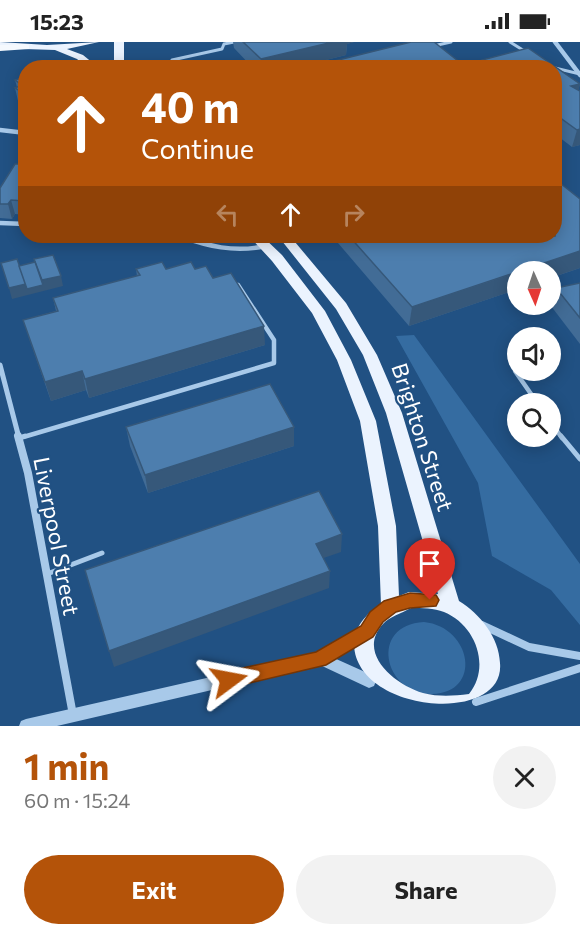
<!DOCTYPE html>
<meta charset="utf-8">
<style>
body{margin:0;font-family:Commissioner,sans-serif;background:#f2f2f2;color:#222;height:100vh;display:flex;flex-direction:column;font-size:22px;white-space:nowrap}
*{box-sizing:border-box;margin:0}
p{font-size:20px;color:#767676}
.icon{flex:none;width:33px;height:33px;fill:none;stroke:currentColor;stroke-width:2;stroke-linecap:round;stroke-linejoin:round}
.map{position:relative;height:684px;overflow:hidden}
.sheet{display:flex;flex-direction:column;background:#fff;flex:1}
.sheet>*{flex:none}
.hud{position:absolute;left:18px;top:18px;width:544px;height:183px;border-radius:24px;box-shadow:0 3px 15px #0003;background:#b45309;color:#fff;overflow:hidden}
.needle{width:39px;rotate:177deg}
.fabs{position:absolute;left:507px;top:219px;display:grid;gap:12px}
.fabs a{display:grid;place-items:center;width:54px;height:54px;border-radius:50%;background:#fff;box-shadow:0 3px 15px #0003;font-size:30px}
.pin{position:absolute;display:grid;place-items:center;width:51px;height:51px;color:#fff;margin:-62px -26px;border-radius:50% 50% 50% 0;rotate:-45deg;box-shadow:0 0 6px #0007}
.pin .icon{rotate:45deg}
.me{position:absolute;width:66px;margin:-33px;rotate:77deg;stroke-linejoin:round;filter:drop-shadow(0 0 4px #0008)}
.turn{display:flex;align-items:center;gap:21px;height:126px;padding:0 24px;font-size:27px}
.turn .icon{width:78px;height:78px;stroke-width:2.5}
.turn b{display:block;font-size:42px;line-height:51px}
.lanes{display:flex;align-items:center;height:57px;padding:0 24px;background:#0003;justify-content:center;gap:30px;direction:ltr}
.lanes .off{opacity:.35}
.round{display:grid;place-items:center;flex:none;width:63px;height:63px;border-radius:32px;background:#f2f2f2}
.summary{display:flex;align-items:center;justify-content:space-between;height:102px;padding:0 24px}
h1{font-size:36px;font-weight:700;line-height:45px;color:#b45309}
.cta{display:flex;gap:12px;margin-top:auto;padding:12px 24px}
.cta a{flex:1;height:69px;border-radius:36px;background:#b45309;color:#fff;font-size:24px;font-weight:700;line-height:69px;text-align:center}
.cta a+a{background:#f2f2f2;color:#222}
.status{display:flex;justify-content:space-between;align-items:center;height:42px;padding:0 30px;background:#fff;direction:ltr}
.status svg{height:16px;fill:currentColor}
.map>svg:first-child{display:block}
</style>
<div class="status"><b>15:23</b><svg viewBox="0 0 49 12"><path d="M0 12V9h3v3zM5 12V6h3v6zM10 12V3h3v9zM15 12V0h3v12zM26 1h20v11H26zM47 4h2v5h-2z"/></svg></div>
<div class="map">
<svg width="580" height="684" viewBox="0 0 580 684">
<rect width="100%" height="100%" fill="#215183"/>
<g fill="#356ca1">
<path d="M414 293 580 522V583L551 548 492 514 478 441 396 294Z"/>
<path d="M424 580C472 585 483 651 432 652 384 653 368 583 424 580Z"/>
</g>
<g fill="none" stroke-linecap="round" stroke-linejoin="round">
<g stroke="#a8c9e9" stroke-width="3">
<path d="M510 0 526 10"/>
<path d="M433 4 451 0"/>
<path d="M172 18 222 7 224 2 234 0"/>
<path d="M555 26 580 32"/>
</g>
<g stroke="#a8c9e9" stroke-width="4.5">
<path d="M0 181 26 182"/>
<path d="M179 194C208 204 234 211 265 204"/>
<path d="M515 329 538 362"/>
<path d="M550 379 562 396"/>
<path d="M20 396 274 321V298L238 243 233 242"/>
</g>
<g stroke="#a8c9e9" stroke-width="5">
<path d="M561 394 580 417"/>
<path d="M19 396 25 394"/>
<path d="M47 532 102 511"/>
</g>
<g stroke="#a8c9e9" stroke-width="4.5">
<path d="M555 0 580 33"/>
<path d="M0 88 26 91"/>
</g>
<path stroke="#a8c9e9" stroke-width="5" d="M0 323 19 396"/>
<g stroke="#a8c9e9" stroke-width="8">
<path d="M18 394 28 431 73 673"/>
<path d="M482 583 529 605 580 614"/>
<path d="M476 660 580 626"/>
</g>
<path fill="#a8c9e9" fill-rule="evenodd" d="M365 585 370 587 372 591 370 595 334 616 374 634 376 639 374 644 369 646 320 623 57 684H19L21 679 26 677 317 611Z"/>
<g fill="#ebf3fe" fill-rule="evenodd">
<path d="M0 0 47 3 99 0 67 7 83 13 99 26H87L77 17 55 8 24 7 0 3Z"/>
<path d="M114 0H124V22L127 26H117L114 22Z"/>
<path d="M249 194H262L282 213 325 269 351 318 376 379 396 484 399 554 409 550 438 552 386 371 363 313 336 267 278 194H290L346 261 377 313 402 371 459 559C480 572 499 595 500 621 506 684 355 671 354 602 354 586 366 571 381 563L378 484 360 379 337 318 312 271 272 219ZM411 566C422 566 434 566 444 570 476 583 491 625 469 652 453 654 439 655 423 651 395 643 356 611 383 582 389 575 402 571 411 566Z"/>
</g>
<path fill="#f5f9fe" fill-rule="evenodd" d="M25 2 29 3V7L0 9V3Z"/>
</g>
<g fill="#426c96">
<path d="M233 0H354L347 2 346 13 294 26H253L234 6Z"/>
<path d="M528 6 580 42 578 48 580 49V103L572 105 555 92V26H481L482 18Z"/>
<path d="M26 35V67L19 63 15 46 17 45 15 38Z"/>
<path d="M26 122V173L15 172 12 177 0 176V146Z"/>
<path d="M580 157V226L409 284 332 194H555Z"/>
<path d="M136 227H195L213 236 265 303 89 356 86 348 51 359 29 296 23 278 56 269 53 256 137 234Z"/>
<path d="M580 241V302L551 264 556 246Z"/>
<path d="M126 385H294V404L148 451 130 404Z"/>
</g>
<g fill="#36587a">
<path d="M333 0H354L347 2 346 13 294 26H261V17Z"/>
<path d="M580 42 576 59 571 44Z"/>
<path d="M580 87V103L572 105 577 88Z"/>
<path d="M11 158 15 172 12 177 8 162Z"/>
<path d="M580 209V226L550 236V230H518Z"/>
<path d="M518 230V247L409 284 412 265Z"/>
<path d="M61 234 63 244 12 257 9 246Z"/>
<path d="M264 284 265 303 89 356 85 337Z"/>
<path d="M82 329 86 348 51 359 45 340Z"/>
<path d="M294 385V404L148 451 145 433Z"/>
<path d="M342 492 341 510 315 519 316 502Z"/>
<path d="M330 529 329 546 114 625 109 609Z"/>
</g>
<g fill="#4d7eae" stroke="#36587a" stroke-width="1.5">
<path d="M243 0H333L261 17Z"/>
<path d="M411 0H434L467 26H306Z"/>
<path d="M528 6 580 42 571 44 580 49V87L577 88 555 72V26H492L482 18Z"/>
<path d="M26 35V53L15 46 22 43 15 38Z"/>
<path d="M15 122H26V157L25 159 11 158 8 162H0V146Z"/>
<path d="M555 137 580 157V209L412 265 349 194H555Z"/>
<path d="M53 213 61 234 42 238 34 217Z"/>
<path d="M17 217 26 242 9 246 1 221Z"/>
<path d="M35 220 43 243 27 247 19 224Z"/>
<path d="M162 220 166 227 191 220 195 227 206 224 213 236 231 231 264 284 85 337 82 329 45 340 23 278 58 269 53 256 140 233 136 227Z"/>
<path d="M580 241V276L556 246Z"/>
<path d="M270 342 294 385 145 433 126 385Z"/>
<path d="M319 449 342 492 316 502 330 529 109 609 85 528Z"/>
</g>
<path fill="#b45309" stroke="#753606" stroke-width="1.5" d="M410 551 436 553 439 558 436 564 410 566 396 570 383 580 373 595 326 623 229 646 223 644 220 638 223 632 229 629 316 610 361 584 370 570 384 559Z"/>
<g text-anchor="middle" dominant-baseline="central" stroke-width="4.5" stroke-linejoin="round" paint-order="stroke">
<g font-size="22" fill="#fff" stroke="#215183">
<text transform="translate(423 395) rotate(72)">Brighton Street</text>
<text transform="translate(57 494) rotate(79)">Liverpool Street</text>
</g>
</g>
</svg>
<div class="fabs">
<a><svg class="needle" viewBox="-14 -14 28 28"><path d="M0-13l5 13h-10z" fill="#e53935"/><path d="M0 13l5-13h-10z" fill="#767676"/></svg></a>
<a><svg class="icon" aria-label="sound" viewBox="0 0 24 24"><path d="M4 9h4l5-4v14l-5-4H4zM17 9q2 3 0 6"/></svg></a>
<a><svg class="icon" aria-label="search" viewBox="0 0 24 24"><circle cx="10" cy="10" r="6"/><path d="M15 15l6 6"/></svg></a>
</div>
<div class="pin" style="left:430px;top:558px;background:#d93025"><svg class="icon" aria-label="arrive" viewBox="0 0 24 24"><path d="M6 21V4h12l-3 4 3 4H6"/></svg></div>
<svg class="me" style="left:229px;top:638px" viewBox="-20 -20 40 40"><path d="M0-17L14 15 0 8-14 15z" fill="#b45309" stroke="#fff" stroke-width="4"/></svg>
<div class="hud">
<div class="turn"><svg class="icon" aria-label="ahead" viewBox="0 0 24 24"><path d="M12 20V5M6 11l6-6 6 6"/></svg><div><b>40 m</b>Continue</div></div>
<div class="lanes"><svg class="icon off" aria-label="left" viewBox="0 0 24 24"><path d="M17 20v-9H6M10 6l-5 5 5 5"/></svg><svg class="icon" aria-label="ahead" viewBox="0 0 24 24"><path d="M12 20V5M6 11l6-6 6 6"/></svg><svg class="icon off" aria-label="right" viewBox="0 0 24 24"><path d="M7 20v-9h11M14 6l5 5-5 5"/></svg></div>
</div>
</div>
<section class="sheet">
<div class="summary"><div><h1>1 min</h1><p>60 m · 15:24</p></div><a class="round"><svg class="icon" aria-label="close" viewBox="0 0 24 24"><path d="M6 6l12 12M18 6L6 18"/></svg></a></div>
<div class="cta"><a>Exit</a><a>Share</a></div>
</section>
